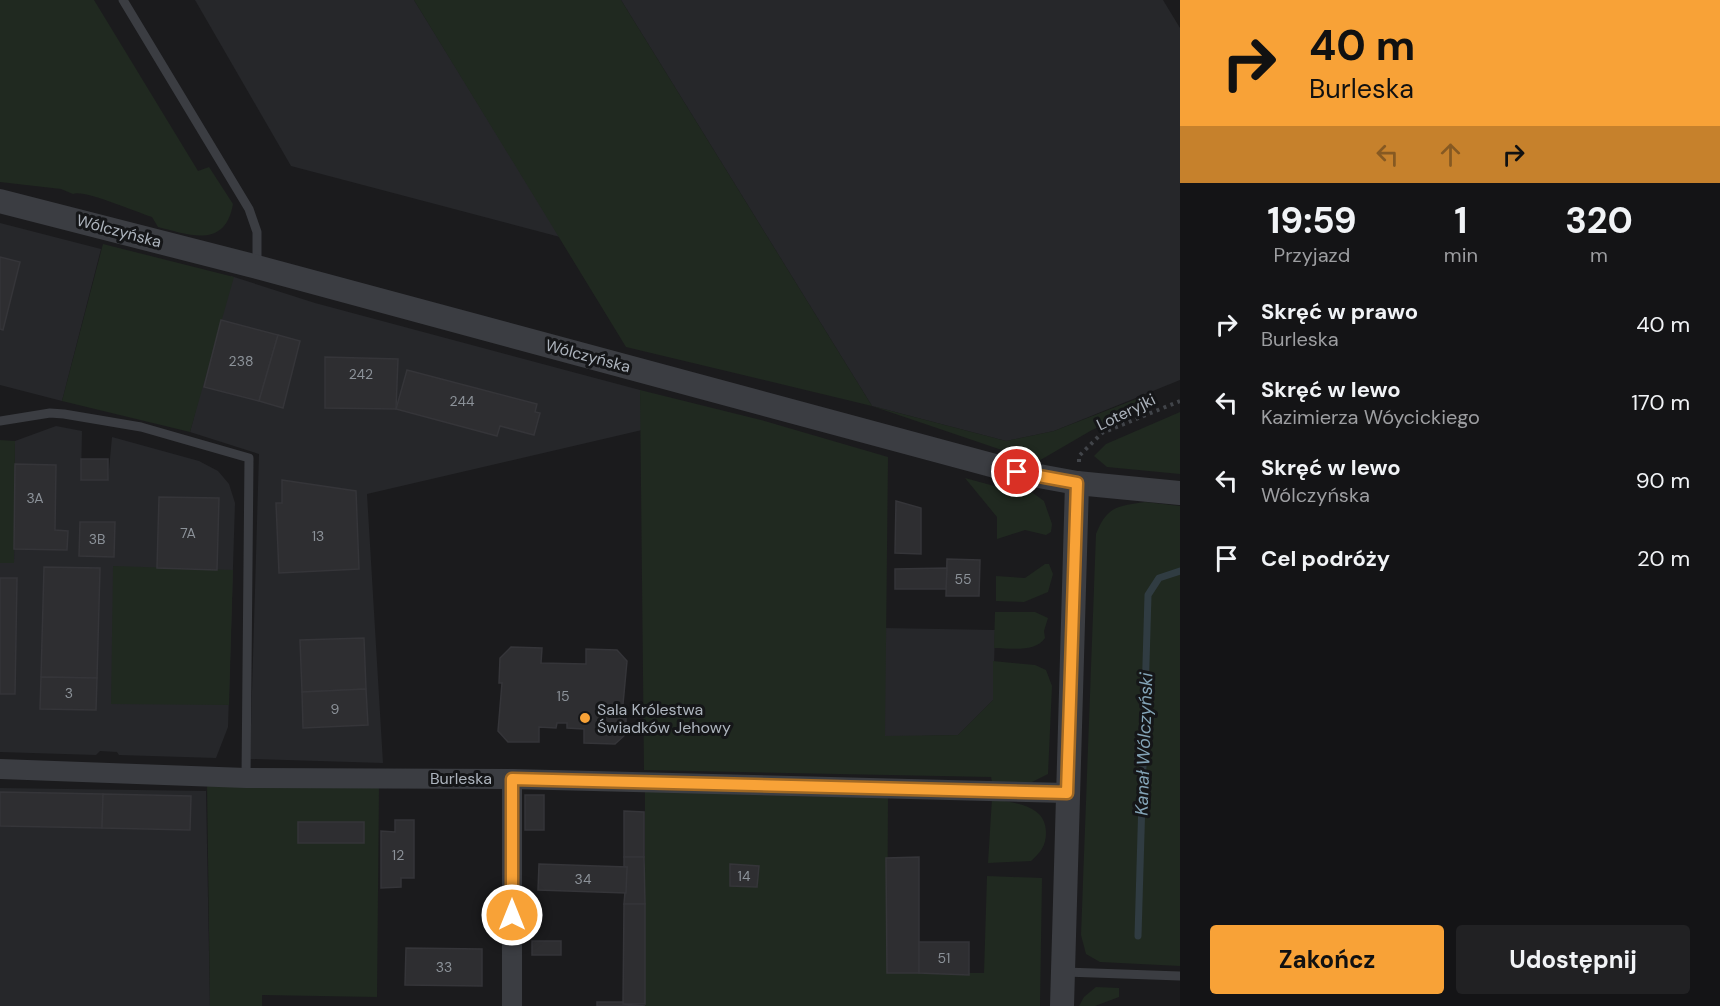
<!DOCTYPE html>
<html lang="pl">
<meta charset="utf-8">
<style>
body{margin:0;font-family:"DM Sans",sans-serif;background:#212123;color:#f1f3f6;height:100vh;display:flex;flex-direction:column;font-size:22px;white-space:nowrap}
*{box-sizing:border-box;margin:0}
p{font-size:20px;color:#9d9ea1}
.icon{flex:none;width:33px;height:33px;fill:none;stroke:currentColor;stroke-width:2;stroke-linecap:round;stroke-linejoin:round}
.map{position:relative;flex:1;overflow:hidden}
.panel{display:flex;flex-direction:column;background:#141416;width:540px}
.panel>*{flex:none}
.guide{background:#f8a237;color:#111;overflow:hidden}
.pin{position:absolute;display:grid;place-items:center;width:51px;height:51px;color:#fff;margin:-26px;border:3px solid #fff;border-radius:50%;box-shadow:0 2px 6px #0007}
.me{position:absolute;width:66px;margin:-33px;rotate:0deg;stroke-linejoin:round;filter:drop-shadow(0 0 4px #0008)}
.turn{display:flex;align-items:center;gap:21px;height:126px;padding:0 30px;font-size:27px}
.turn .icon{width:78px;height:78px;stroke-width:2.5}
.turn b{display:block;font-size:42px;line-height:51px}
.lanes{display:flex;align-items:center;height:57px;padding:0 30px;background:#0003;justify-content:center;gap:30px;direction:ltr}
.lanes .off{opacity:.35}
.eta{display:flex;justify-content:space-evenly;align-items:center;height:102px;text-align:center}
.eta b{font-size:36px;font-weight:700;line-height:42px}
.primary-button{display:flex;gap:12px;margin-top:auto;padding:12px 30px}
.primary-button a{flex:1;height:69px;border-radius:6px;background:#f8a237;color:#111;font-size:24px;font-weight:700;line-height:69px;text-align:center}
.primary-button a+a{background:#212123;color:#f1f3f6}
ul{padding:0;list-style:none}
li{display:flex;align-items:center;gap:18px;height:78px;padding:0 30px}
li div{flex:1}
li b{display:block;font-size:22px}
li em{font-style:normal}
main{display:flex;flex:1;min-height:0}
.map>svg:first-child{display:block}
</style>
<main>
<div class="map">
<svg width="1180" height="1006" viewBox="0 0 1180 1006">
<rect width="100%" height="100%" fill="#1b1b1d"/>
<g fill="#26272a">
<path d="M195 0H414L560 237 291 166Z"/>
<path d="M621 0H1163L1180 28V380L1054 431 1006 441 872 406Z"/>
<path d="M0 223 101 249 62 401 0 385Z"/>
<path d="M231 276 315 303 640 390 642 430 367 494 383 763 250 759 259 454 190 432Z"/>
<path d="M56 426 82 431 81 480H108L112 437 199 461 218 471 229 484 235 503 228 727 216 758 119 755 117 752 100 751 96 755 0 752V563H14L15 441Z"/>
<path d="M884 628 995 630 993 700 958 735 885 737Z"/>
<path d="M0 788 206 791 210 1006H0Z"/>
</g>
<g fill="#202920">
<path d="M0 0H94L198 171 209 167 233 204C225 249 190 235 158 227L152 217C136 212 83 189 73 194L61 189 0 182Z"/>
<path d="M414 0H621L872 406 1006 441 1054 431 1144 396 1150 405 1092 430 1037 462 872 406 626 347Z"/>
<path d="M103 244 234 277 190 432 62 401Z"/>
<path d="M640 390 761 420 888 457 885 736 958 735 993 700V661L1035 665 1046 670 1052 686 1048 774 1032 782H992L991 777 644 770Z"/>
<path d="M1180 412V474L1107 467 1094 456 1106 444Z"/>
<path d="M0 440 15 441 14 563H0Z"/>
<path d="M965 478 1020 493H1033L1044 501 1052 524 1051 532 1046 535 1025 530 997 539V517Z"/>
<path d="M1145 502 1180 506V966L1100 962 1086 954 1081 935 1096 534C1107 506 1118 506 1145 502Z"/>
<path d="M1045 564H1049L1053 574 1048 592 1024 602 996 601V576L1025 578Z"/>
<path d="M113 566 233 570 229 705 111 704Z"/>
<path d="M995 612H1035L1048 618 1044 631 1045 638C1035 653 1010 648 994 648Z"/>
<path d="M207 783 379 785 377 997 262 995V1006H210Z"/>
<path d="M645 790 888 795 887 973H984L987 876 1042 878 1040 1006H645Z"/>
<path d="M992 798C1014 804 1046 804 1046 833 1046 846 1040 853 1031 861L988 863Z"/>
<path d="M1096 987 1119 988V997L1095 1006H1079L1084 997Z"/>
</g>
<g fill="none" stroke-linecap="round" stroke-linejoin="round">
<path stroke="#303c42" stroke-width="7" d="M1138 936 1148 595 1159 578 1180 571"/>
</g>
<g fill="#2e2e31" stroke="#353539" stroke-width="1.5">
<path d="M0 257 20 262 3 330 0 329Z"/>
<path d="M221 320 278 335 259 401 204 387Z"/>
<path d="M278 335 300 341 283 408 259 401Z"/>
<path d="M325 357 398 359 396 409 325 408Z"/>
<path d="M407 370 537 404 535 412 540 413 534 435 500 426 497 436 396 409Z"/>
<rect x="81" y="459" width="27" height="21"/>
<path d="M15 464 56 465 55 530 68 531 67 550 14 549Z"/>
<path d="M282 480 356 491 359 569 279 573 276 503H282Z"/>
<path d="M159 497 219 498 217 570 157 568Z"/>
<path d="M896 501 921 508V554L895 553Z"/>
<path d="M80 522H115L114 557 79 556Z"/>
<path d="M947 559 980 560 979 596H946Z"/>
<path d="M44 567 100 568 97 678 41 677Z"/>
<path d="M947 568 946 589H895V569Z"/>
<path d="M0 578H17L15 694H0Z"/>
<path d="M364 638 366 689 302 692 300 640Z"/>
<path d="M511 647 542 648 541 663 586 664V649L617 650 627 661 622 715H626V734L615 744 584 743V729L567 728V723H557L556 728 539 727V742H508L498 731 502 683H499L500 658Z"/>
<path d="M41 677 97 678 96 710 40 709Z"/>
<path d="M366 689 368 725 303 728 302 692Z"/>
<path d="M0 792 103 794 102 828 0 826Z"/>
<path d="M103 794 191 796 190 830 102 828Z"/>
<rect x="525" y="795" width="19" height="35"/>
<path d="M624 811 644 812V857H624Z"/>
<path d="M395 820H414V878H401V887L381 888V831L395 832Z"/>
<rect x="298" y="822" width="66" height="21"/>
<path d="M624 857H644L645 904H624L627 867H624Z"/>
<path d="M919 857V973H887L886 858Z"/>
<path d="M539 864 627 867 626 893 538 890Z"/>
<path d="M730 864 759 866 757 887 730 886Z"/>
<path d="M624 904H645V1004H623Z"/>
<rect x="532" y="941" width="29" height="14"/>
<path d="M919 942H969V975L919 973Z"/>
<path d="M406 948 482 949V986L405 985Z"/>
<path d="M597 1002H623V1004L645 1006H597Z"/>
</g>
<g fill="none" stroke-linecap="round" stroke-linejoin="round">
<path stroke="#414449" stroke-width="4" stroke-dasharray="3 4.5" stroke-linecap="butt" d="M1079 462V456L1102 433 1180 401"/>
<g stroke="#3b3d42" stroke-width="9">
<path d="M123 0 249 209 257 232V265"/>
<path d="M0 421 50 413 64 414 141 427 249 458 246 778"/>
<path d="M1065 972 1180 976"/>
</g>
<g stroke="#3b3d42" stroke-width="20">
<path d="M0 769 246 778 512 779 1067 793"/>
<path d="M512 779V1006"/>
</g>
<g stroke="#3b3d42" stroke-width="24">
<path d="M0 201 257 267 1017 472 1077 483 1180 493"/>
<path d="M1062 1006 1077 483"/>
</g>
</g>
<g fill="none" stroke-linecap="round" stroke-linejoin="round">
<g stroke="#a16924" stroke-width="15">
<path id="route" d="M512 915V779L1067 793 1077 483 1017 472"/>
</g>
<use href="#route" stroke="#f8a237" stroke-width="10"/>
</g>
<circle fill="#f8a237" stroke="#151618" stroke-width="2" cx="585" cy="718" r="6"/>
<g text-anchor="middle" dominant-baseline="central" stroke-width="6" stroke-linejoin="round" paint-order="stroke">
<g font-size="14" fill="#8c9299">
<text x="241" y="361">238</text>
<text x="361" y="374">242</text>
<text x="462" y="401">244</text>
<text x="35" y="498">3A</text>
<text x="188" y="533">7A</text>
<text x="318" y="536">13</text>
<text x="97" y="539">3B</text>
<text x="963" y="579">55</text>
<text x="69" y="693">3</text>
<text x="563" y="696">15</text>
<text x="335" y="709">9</text>
<text x="398" y="855">12</text>
<text x="744" y="876">14</text>
<text x="583" y="879">34</text>
<text x="944" y="958">51</text>
<text x="444" y="967">33</text>
</g>
<g font-size="16" fill="#adb4bd" stroke="#151618">
<text transform="translate(119 231) rotate(15)">Wólczyńska</text>
<text transform="translate(588 356) rotate(15)">Wólczyńska</text>
<text transform="translate(1126 412) rotate(-26)">Loteryjki</text>
<text x="461" y="778">Burleska</text>
</g>
<g font-size="16" fill="#adb4bd" stroke="#151618" text-anchor="start">
<text x="597" y="709">Sala Królestwa<tspan x="597" dy="18">Świadków Jehowy</tspan></text>
</g>
<g font-size="18" font-style="italic" fill="#84a5b8" stroke="#151618">
<text transform="translate(1144 744) rotate(-88)">Kanał Wólczyński</text>
</g>
</g>
</svg>
<div class="pin" style="left:1017px;top:472px;background:#d93025"><svg class="icon" aria-label="arrive" viewBox="0 0 24 24"><path d="M6 21V4h12l-3 4 3 4H6"/></svg></div>
<svg class="me" style="left:512px;top:915px" viewBox="-20 -20 40 40"><circle r="17" fill="#f8a237" stroke="#fff" stroke-width="3"/><path d="M0-11L8 9 0 5-8 9z" fill="#fff"/></svg>
</div>
<section class="panel">
<div class="guide">
<div class="turn"><svg class="icon" aria-label="right" viewBox="0 0 24 24"><path d="M7 20v-9h11M14 6l5 5-5 5"/></svg><div><b>40 m</b>Burleska</div></div>
<div class="lanes"><svg class="icon off" aria-label="left" viewBox="0 0 24 24"><path d="M17 20v-9H6M10 6l-5 5 5 5"/></svg><svg class="icon off" aria-label="ahead" viewBox="0 0 24 24"><path d="M12 20V5M6 11l6-6 6 6"/></svg><svg class="icon" aria-label="right" viewBox="0 0 24 24"><path d="M7 20v-9h11M14 6l5 5-5 5"/></svg></div>
</div>
<div class="eta">
<div><b>19:59</b><p>Przyjazd</p></div>
<div><b>1</b><p>min</p></div>
<div><b>320</b><p>m</p></div>
</div>
<ul>
<li><svg class="icon" aria-label="right" viewBox="0 0 24 24"><path d="M7 20v-9h11M14 6l5 5-5 5"/></svg><div><b>Skręć w prawo</b><p>Burleska</p></div><em>40 m</em></li>
<li><svg class="icon" aria-label="left" viewBox="0 0 24 24"><path d="M17 20v-9H6M10 6l-5 5 5 5"/></svg><div><b>Skręć w lewo</b><p>Kazimierza Wóycickiego</p></div><em>170 m</em></li>
<li><svg class="icon" aria-label="left" viewBox="0 0 24 24"><path d="M17 20v-9H6M10 6l-5 5 5 5"/></svg><div><b>Skręć w lewo</b><p>Wólczyńska</p></div><em>90 m</em></li>
<li><svg class="icon" aria-label="arrive" viewBox="0 0 24 24"><path d="M6 21V4h12l-3 4 3 4H6"/></svg><div><b>Cel podróży</b></div><em>20 m</em></li>
</ul>
<div class="primary-button"><a>Zakończ</a><a>Udostępnij</a></div>
</section>
</main>
